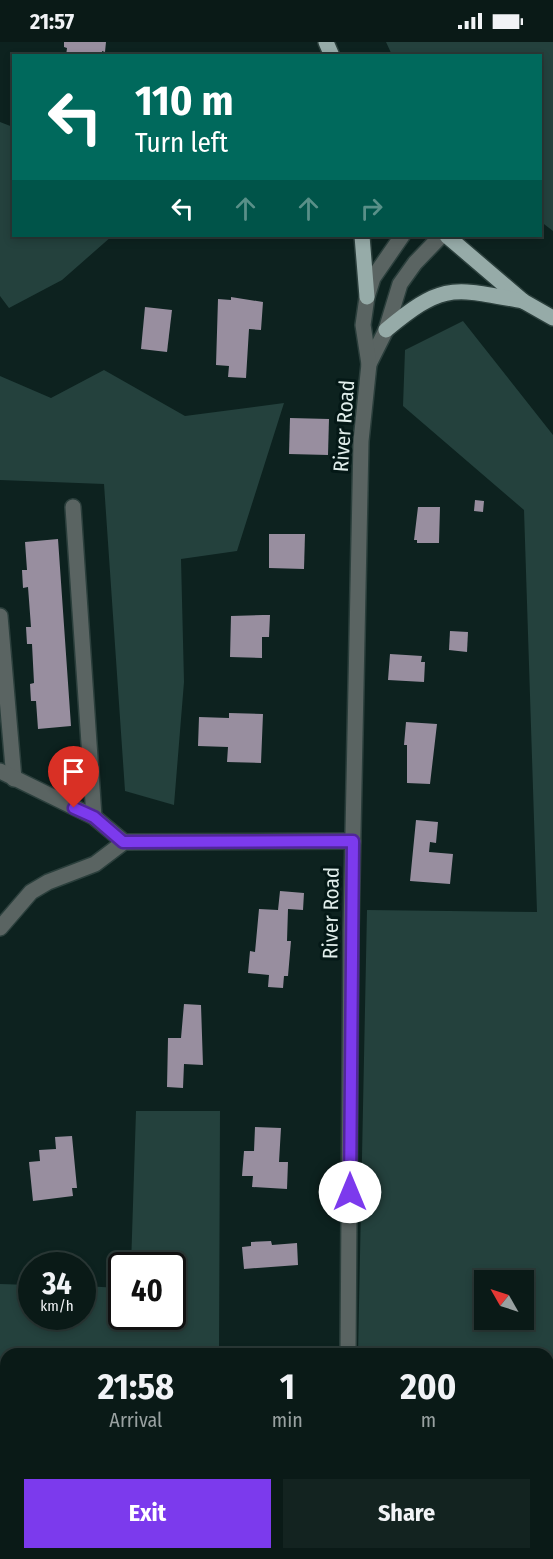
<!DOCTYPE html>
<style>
body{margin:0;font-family:"Fira Sans Condensed",sans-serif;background:#132320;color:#f1f3f6;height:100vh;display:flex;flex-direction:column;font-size:22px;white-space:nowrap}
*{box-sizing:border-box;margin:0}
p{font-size:20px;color:#99a1a1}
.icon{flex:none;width:33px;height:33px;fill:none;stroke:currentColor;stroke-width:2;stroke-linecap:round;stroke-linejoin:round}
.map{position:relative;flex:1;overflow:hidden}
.panel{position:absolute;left:0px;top:1306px;width:554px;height:212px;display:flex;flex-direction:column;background:#0a1a17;border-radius:18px 18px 0 0;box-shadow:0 3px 9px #0003,0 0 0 2px #2a3836}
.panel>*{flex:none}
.hud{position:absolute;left:12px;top:12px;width:530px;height:183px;border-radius:0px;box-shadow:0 3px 9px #0003,0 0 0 2px #2a3836;background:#00695c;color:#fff;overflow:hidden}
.needle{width:39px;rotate:309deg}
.buttons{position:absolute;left:474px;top:1228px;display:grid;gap:12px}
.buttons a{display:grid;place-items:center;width:60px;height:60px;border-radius:0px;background:#0a1a17;box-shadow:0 3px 9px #0003,0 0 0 2px #2a3836;font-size:30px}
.speed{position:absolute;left:18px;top:1210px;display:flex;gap:12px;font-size:30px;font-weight:700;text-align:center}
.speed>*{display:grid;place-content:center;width:78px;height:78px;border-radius:50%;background:#0a1a17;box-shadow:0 3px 9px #0003,0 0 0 2px #2a3836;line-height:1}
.speed small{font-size:15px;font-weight:400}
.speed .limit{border:3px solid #111;border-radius:9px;background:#fff;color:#111}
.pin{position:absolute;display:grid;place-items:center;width:51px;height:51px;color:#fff;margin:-62px -26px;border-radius:50% 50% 50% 0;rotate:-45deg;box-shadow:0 0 6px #0007}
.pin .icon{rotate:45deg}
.me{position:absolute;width:66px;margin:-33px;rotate:0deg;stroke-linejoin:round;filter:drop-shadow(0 0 4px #0008)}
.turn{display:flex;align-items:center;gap:21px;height:126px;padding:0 24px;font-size:27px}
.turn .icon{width:78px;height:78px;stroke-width:2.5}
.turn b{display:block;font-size:42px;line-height:51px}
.lanes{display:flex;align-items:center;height:57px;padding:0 24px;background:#0003;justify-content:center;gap:30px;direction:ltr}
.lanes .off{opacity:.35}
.eta{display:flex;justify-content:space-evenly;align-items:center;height:102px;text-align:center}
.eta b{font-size:36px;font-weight:700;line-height:42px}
.cta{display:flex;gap:12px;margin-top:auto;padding:12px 24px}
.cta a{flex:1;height:69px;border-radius:0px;background:#7c3aed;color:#fff;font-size:24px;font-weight:700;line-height:69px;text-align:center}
.cta a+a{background:#132320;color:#f1f3f6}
.status{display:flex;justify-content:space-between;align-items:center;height:42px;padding:0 30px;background:#0a1a17;direction:ltr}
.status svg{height:16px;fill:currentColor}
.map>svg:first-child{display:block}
</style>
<div class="status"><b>21:57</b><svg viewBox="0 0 49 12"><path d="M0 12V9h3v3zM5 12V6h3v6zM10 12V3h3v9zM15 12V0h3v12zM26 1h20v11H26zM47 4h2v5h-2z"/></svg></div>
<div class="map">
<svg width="553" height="1517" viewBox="0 0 553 1517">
<rect width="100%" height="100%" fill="#0d221f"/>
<g fill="#24413d" fill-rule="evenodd">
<path d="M386 0H553V189L540 179V14L392 13Z"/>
<path d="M0 80 13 85 14 194H112L62 238 9 266 0 254Z"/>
<path d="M463 279 553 393V1354L548 1353V1312H358L367 868 537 870 524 468 403 364 405 308ZM484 1239H524V1278H484Z"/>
<path d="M104 328 185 374 284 361 237 509 181 517 184 640 174 763 125 749 104 442 0 438V334L51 356Z"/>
<path d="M136 1069H220L219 1312H6V1512H180L179 1517H0V1242L31 1243 32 1275H82L83 1244 121 1246 122 1275H172V1224H131Z"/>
<path d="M548 1467H553V1517H354V1512H548Z"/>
</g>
<g fill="#988e9f">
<path d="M64 0H106L105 10 102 9V14H66L67 6 64 5Z"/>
<path d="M231 255 263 260 261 288 249 287 246 336 228 335 229 324 216 323 218 257 231 258Z"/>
<path d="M145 265 172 268 167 310 141 307Z"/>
<path d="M290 376 329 377 328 413 289 412Z"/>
<path d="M475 458 484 459 483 470 474 469Z"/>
<path d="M418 465H440L439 501H417V498H414Z"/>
<path d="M269 492H305L304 527 269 526Z"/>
<path d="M58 497 71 684 38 687 36 659H31L30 642 34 641 32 602H27L26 585H31L28 545 23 546 22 528H27L25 500Z"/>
<path d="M263 573H270L269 595H262V616L230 615 231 574Z"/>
<path d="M450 589 468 590 467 610 449 608Z"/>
<path d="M390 612 422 614 421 620H425L424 640 388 638Z"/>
<path d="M229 671 263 672 261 721 227 720 228 705 198 704 199 675 229 676Z"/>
<path d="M406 680 437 682 430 742 407 741V703H404Z"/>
<path d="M416 778 438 780 436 801 430 800 429 810 453 812 450 842 410 839Z"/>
<path d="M280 849 304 851 303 868 288 867 287 899H291L288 934H284L283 946 268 945 269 933 248 931 250 909 255 910 259 867 278 868Z"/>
<path d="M184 962 201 963 203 1023 184 1022 183 1046 167 1045 168 996H181Z"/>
<path d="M255 1085 281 1086 279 1120H288L287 1147 252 1145 253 1134H242L244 1109H254Z"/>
<path d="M72 1094 77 1146H72L73 1154 33 1159 29 1120 40 1119 39 1108 56 1107 55 1095Z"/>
<path d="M271 1199 272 1203 297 1201 298 1223 244 1227 242 1205 251 1204V1200Z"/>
</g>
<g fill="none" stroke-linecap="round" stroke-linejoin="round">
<g stroke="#2b3f3c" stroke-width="18">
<g id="minor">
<path d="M369 322 386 288 400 242 415 221 441 194"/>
<path d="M73 465 94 775"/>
<path d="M0 574 14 737"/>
<path d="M0 729 94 775 124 800"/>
<path d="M0 886 31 850 48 840 95 822 124 800 353 799"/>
<path d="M348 1312 351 888 361 399 369 322 363 283 367 255 373 236 402 194"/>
<path d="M344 1517V1512"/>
</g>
</g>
<g stroke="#2b3f3c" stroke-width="18">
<g id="major">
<path d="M326 0 332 14"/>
<path d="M362 194 367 255"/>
<path d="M447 194 523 259 553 276"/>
<path d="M386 288C444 240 452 246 523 259"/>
</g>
</g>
<use href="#minor" stroke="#5a6462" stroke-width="15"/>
<use href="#major" stroke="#96aba8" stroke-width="15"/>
</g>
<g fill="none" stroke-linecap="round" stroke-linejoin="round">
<g stroke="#51269a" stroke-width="15">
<path id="route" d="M74 766 94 775 123 800 353 799 350 1150"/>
</g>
<use href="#route" stroke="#7c3aed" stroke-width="10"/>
</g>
<g text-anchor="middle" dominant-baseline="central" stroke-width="6" stroke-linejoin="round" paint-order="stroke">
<g font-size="21" fill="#e1eeeb" stroke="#041816">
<text transform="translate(344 384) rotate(-86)">River Road</text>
<text transform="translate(331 871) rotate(-89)">River Road</text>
</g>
</g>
</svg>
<div class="buttons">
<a><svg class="needle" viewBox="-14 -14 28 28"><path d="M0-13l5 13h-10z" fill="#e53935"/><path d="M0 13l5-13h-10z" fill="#99a1a1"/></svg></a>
</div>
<div class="speed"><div>34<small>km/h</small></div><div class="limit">40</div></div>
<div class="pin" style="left:74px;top:766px;background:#d93025"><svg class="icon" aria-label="arrive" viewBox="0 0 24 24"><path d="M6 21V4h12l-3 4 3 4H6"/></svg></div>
<svg class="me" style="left:350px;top:1150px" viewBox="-20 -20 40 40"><circle r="19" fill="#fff"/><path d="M0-13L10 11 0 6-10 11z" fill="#7c3aed"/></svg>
<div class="hud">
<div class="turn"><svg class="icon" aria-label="left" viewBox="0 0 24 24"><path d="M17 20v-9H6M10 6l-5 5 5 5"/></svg><div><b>110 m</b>Turn left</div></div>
<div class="lanes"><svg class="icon" aria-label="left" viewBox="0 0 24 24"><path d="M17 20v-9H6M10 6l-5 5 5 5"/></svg><svg class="icon off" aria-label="ahead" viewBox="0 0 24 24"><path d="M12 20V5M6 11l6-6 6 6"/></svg><svg class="icon off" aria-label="ahead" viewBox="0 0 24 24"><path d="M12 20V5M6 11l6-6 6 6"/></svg><svg class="icon off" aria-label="right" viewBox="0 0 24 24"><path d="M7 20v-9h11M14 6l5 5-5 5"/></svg></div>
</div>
<section class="panel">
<div class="eta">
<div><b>21:58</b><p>Arrival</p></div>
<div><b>1</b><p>min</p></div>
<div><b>200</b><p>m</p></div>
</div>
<div class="cta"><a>Exit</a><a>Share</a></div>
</section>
</div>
